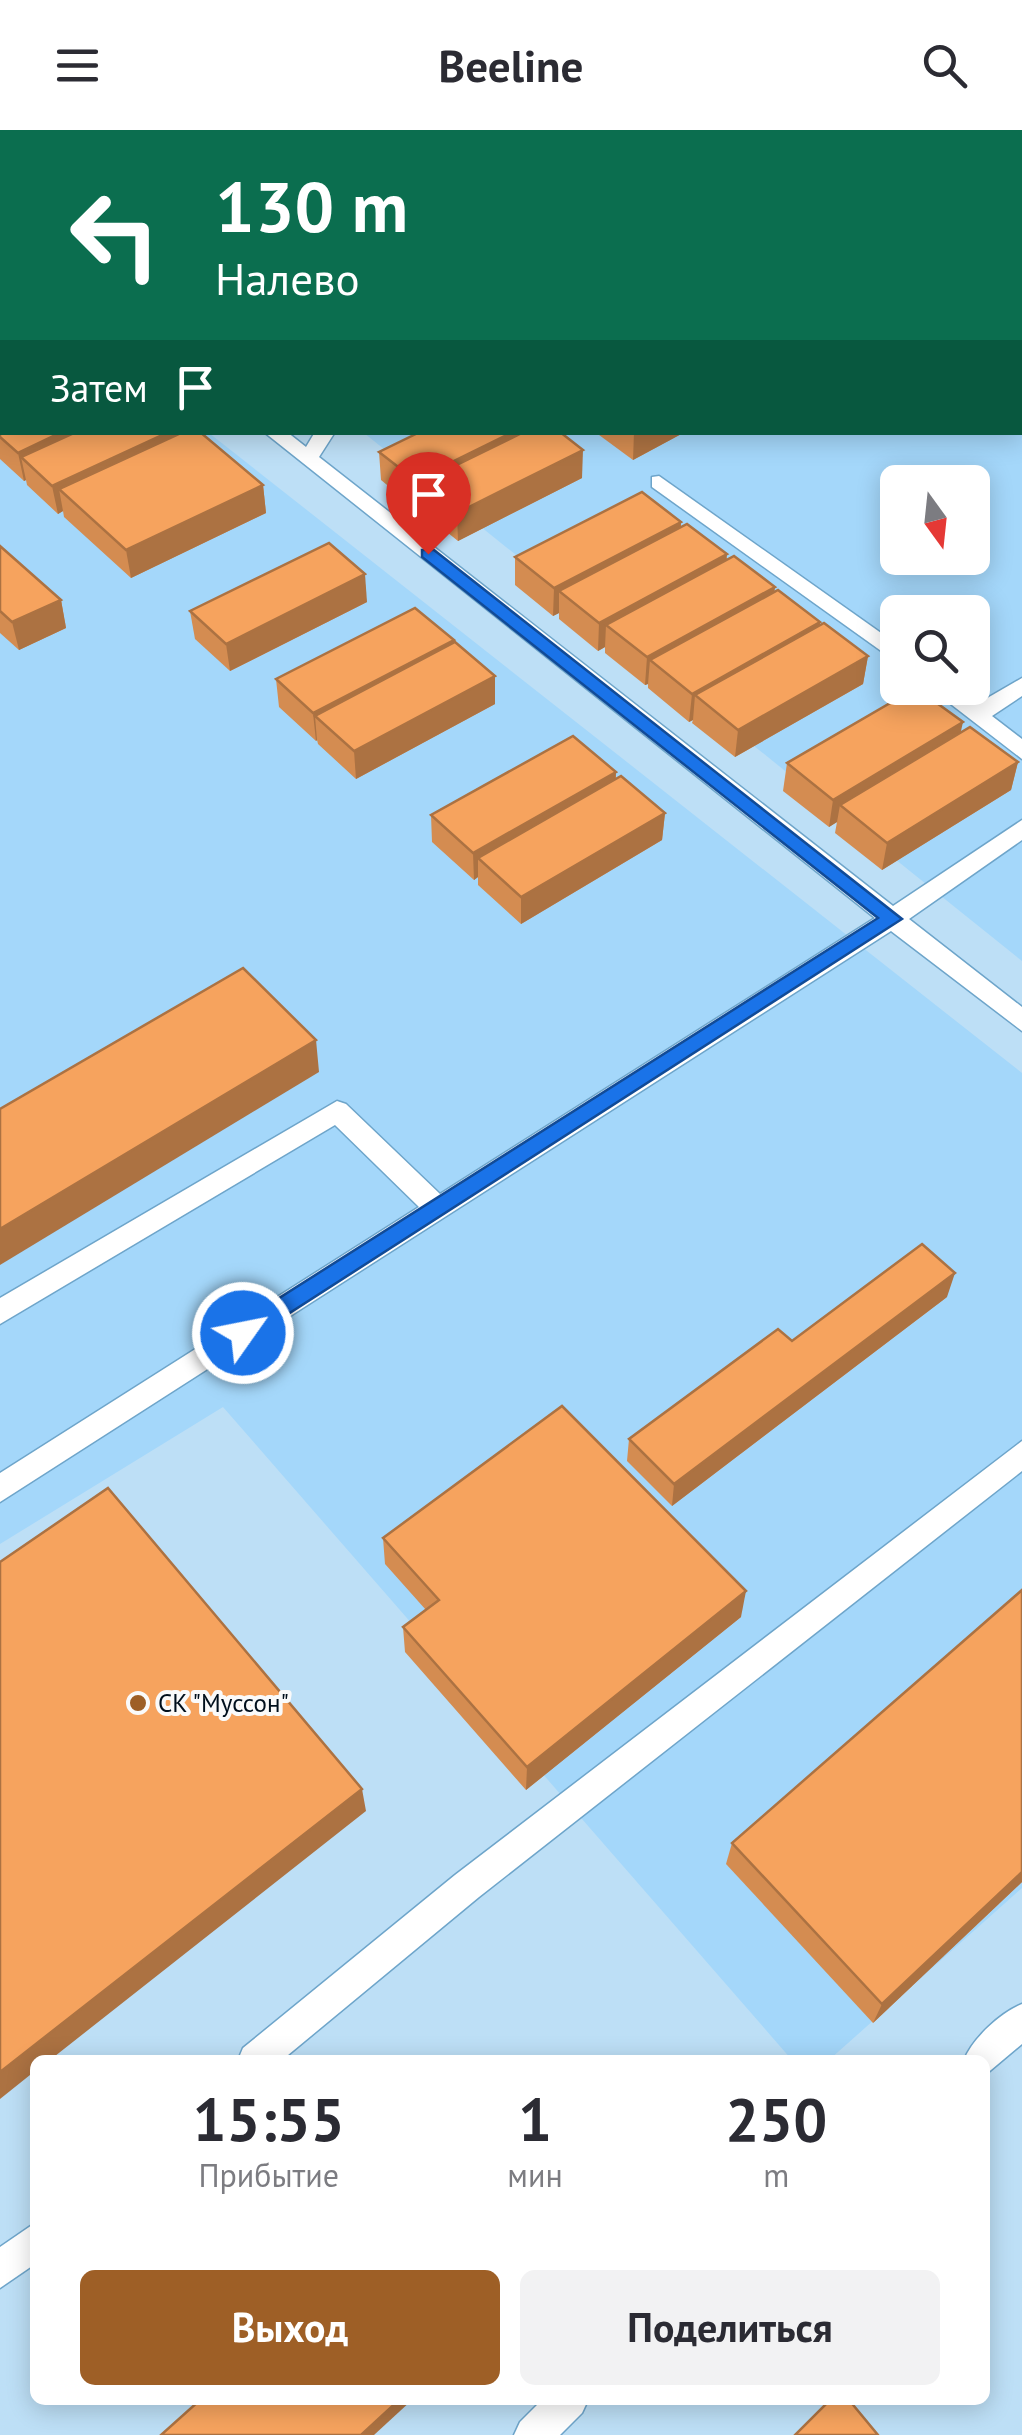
<!DOCTYPE html>
<html lang="ru">
<meta charset="utf-8">
<style>
body{margin:0;font-family:"PT Sans",sans-serif;background:#f2f2f3;color:#2b2b33;height:100vh;display:flex;flex-direction:column;font-size:38px;white-space:nowrap}
*{box-sizing:border-box;margin:0}
p{font-size:32px;color:#7c7c81}
.icon{flex:none;width:55px;height:55px;fill:none;stroke:currentColor;stroke-width:2;stroke-linecap:round;stroke-linejoin:round}
.map{position:relative;flex:1;overflow:hidden}
.drawer{position:absolute;left:30px;top:1925px;width:960px;height:350px;display:flex;flex-direction:column;background:#fff;border-radius:15px;box-shadow:0 5px 25px #0003}
.drawer>*{flex:none}
.hud{position:absolute;left:0px;top:0px;width:1022px;height:305px;box-shadow:0 5px 25px #0003;background:#0b6e4f;color:#fff;overflow:hidden}
.needle{width:65px;rotate:165deg}
.fabs{position:absolute;left:880px;top:335px;display:grid;gap:20px}
.fabs a{display:grid;place-items:center;width:110px;height:110px;border-radius:15px;background:#fff;box-shadow:0 5px 25px #0003;font-size:50px}
.pin{position:absolute;display:grid;place-items:center;width:85px;height:85px;color:#fff;margin:-102px -42px;border-radius:50% 50% 50% 0;rotate:-45deg;box-shadow:0 0 10px #0007}
.pin .icon{rotate:45deg}
.me{position:absolute;width:110px;margin:-55px;rotate:57deg;stroke-linejoin:round;filter:drop-shadow(0 0 8px #0008)}
.turn{display:flex;align-items:center;gap:35px;height:210px;padding:0 50px;font-size:45px}
.turn .icon{width:130px;height:130px;stroke-width:2.5}
.turn b{display:block;font-size:70px;line-height:85px}
.then{display:flex;align-items:center;height:95px;padding:0 50px;background:#0003;gap:20px;font-size:38px}
.eta{display:flex;justify-content:space-evenly;align-items:center;height:170px;text-align:center}
.eta b{font-size:60px;font-weight:700;line-height:70px}
.button{display:flex;gap:20px;margin-top:auto;padding:20px 50px}
.button a{flex:1;height:115px;border-radius:15px;background:#9e5f26;color:#fff;font-size:40px;font-weight:700;line-height:115px;text-align:center}
.button a+a{background:#f2f2f3;color:#2b2b33}
header{display:flex;justify-content:space-between;align-items:center;height:130px;padding:0 50px;background:#fff;font-size:45px;font-weight:700}
.map>svg:first-child{display:block}
</style>
<header><svg class="icon" aria-label="menu" viewBox="0 0 24 24"><path d="M4 6h16M4 12h16M4 18h16"/></svg>Beeline<svg class="icon" aria-label="search" viewBox="0 0 24 24"><circle cx="10" cy="10" r="6"/><path d="M15 15l6 6"/></svg></header>
<div class="map">
<svg width="1022" height="2305" viewBox="0 0 1022 2305">
<rect width="100%" height="100%" fill="#bddff6"/>
<g fill="#a4d7fa" fill-rule="evenodd">
<path d="M38 0H1022V831L364 303 1020 302V2H32ZM898 352H972V428H898ZM898 482H972V558H898Z"/>
<path d="M0 138 2 302 209 303 1022 943V1758L829 1930H792L223 1277 0 1414Z"/>
</g>
<g fill="none" stroke-linecap="round" stroke-linejoin="round">
<g stroke="#6ea5ca" stroke-width="3">
<g id="service">
<path d="M590 0H609L611 2H592Z"/>
<path d="M0 80 2 81V94L0 93Z"/>
<path d="M264 302H287L306 317 315 302H335L319 327 893 776 1022 690V710L909 789 1022 877V901L891 801 0 1372V1343L419 1077 335 995 0 1194V1168L337 971 346 974 440 1064 875 788Z"/>
<path d="M659 346 898 515V533L652 357V347Z"/>
<path d="M1022 548V566L992 586 1022 609V629L930 558H955L977 574Z"/>
<path d="M1022 1311V1341L479 1767 282 1930H238L243 1918 455 1745Z"/>
<path d="M1022 1874V1914L985 1945V1930H964C973 1908 1000 1883 1022 1874Z"/>
<path d="M35 2093V2134L0 2158V2117Z"/>
<path d="M542 2270H588L582 2283 560 2305H514L520 2292Z"/>
</g>
</g>
<use href="#service" fill="#fff" fill-rule="evenodd"/>
</g>
<g fill="#d48c51">
<path d="M1020 70 1022 71V181L1020 180Z"/>
<path d="M0 289 263 355 266 383 131 448 64 387 63 381 58 384 27 355 26 350 24 351 0 329Z"/>
<path d="M595 302H685L633 330Z"/>
<path d="M379 322 582 348 458 411 422 382 421 376 416 379 381 350Z"/>
<path d="M681 392V397L820 492V495L868 526 863 554 735 627 692 593 693 590 689 592 648 558V554L645 555 605 523V517L598 521 559 489V483L553 486 515 455V427Z"/>
<path d="M0 416 61 470 66 498 19 520 0 503Z"/>
<path d="M367 472 230 541 195 509 190 481Z"/>
<path d="M454 513 495 574 356 649 318 614 317 610 316 611 279 577 276 549Z"/>
<path d="M961 603 1018 632 1011 660 882 740 835 703 837 692 829 697 783 661 787 633Z"/>
<path d="M616 642V650L665 683 662 710 521 794 478 755V747L474 750 432 712 431 685Z"/>
<path d="M947 1167 672 1376 627 1331 629 1309 792 1211Z"/>
<path d="M383 1408 741 1487 526 1660 405 1522 403 1497 426 1480 385 1434Z"/>
<path d="M1022 1460V1752L873 1893 726 1734 732 1713Z"/>
</g>
<g fill="#ac7242">
<path d="M2 235V266L0 267V236Z"/>
<path d="M62 302H130L21 327 26 350 24 351 18 323Z"/>
<path d="M169 302H188L59 359 63 381 58 384 52 356Z"/>
<path d="M513 302H540L420 353 421 376 416 379 415 350Z"/>
<path d="M634 302H685L633 330Z"/>
<path d="M583 320 582 348 458 411 457 383Z"/>
<path d="M263 355 266 383 131 448 126 420Z"/>
<path d="M681 392 679 420 559 461V483L553 486 554 458Z"/>
<path d="M727 424 725 452 606 495 605 517 598 521 599 493Z"/>
<path d="M365 444 367 472 230 541 226 514Z"/>
<path d="M775 457 772 485 650 530 648 554 645 555 647 527Z"/>
<path d="M61 470 66 498 19 520 12 492Z"/>
<path d="M820 492 816 520 695 565 693 590 689 592 692 564Z"/>
<path d="M454 510V538L315 586 317 610 316 611 313 583Z"/>
<path d="M868 526 863 554 735 627 738 600Z"/>
<path d="M495 546V574L356 649 354 621Z"/>
<path d="M963 592 957 619 840 675 837 692 829 697 833 670Z"/>
<path d="M1018 632 1011 660 882 740 887 713Z"/>
<path d="M616 642 614 669 478 728V747L474 750 473 723Z"/>
<path d="M665 683 662 710 521 794V767Z"/>
<path d="M316 910 319 942 0 1135V1099Z"/>
<path d="M955 1143 947 1167 672 1376 674 1354Z"/>
<path d="M746 1461 741 1487 526 1660 527 1637Z"/>
<path d="M362 1659 366 1681 50 1930H35V1941L0 1969V1942Z"/>
<path d="M1022 1742V1752L873 1893 882 1874Z"/>
<path d="M399 2270H412L374 2305H361Z"/>
</g>
<g fill="#f6a35e" stroke="#ac7242" stroke-width="2.5">
<path d="M167 0H564L568 2H161Z"/>
<path d="M1020 70 1022 71V143L1020 141Z"/>
<path d="M2 173V235L0 236V174Z"/>
<path d="M2 288V302H62L18 323 0 307V289Z"/>
<path d="M76 302H169L52 356 21 327Z"/>
<path d="M183 302H200L263 355 126 420 59 359Z"/>
<path d="M420 302H513L415 350 379 322Z"/>
<path d="M524 302H560L583 320 457 383 420 353Z"/>
<path d="M642 362 681 392 554 458 515 427Z"/>
<path d="M687 394 727 424 599 493 559 461Z"/>
<path d="M329 413 365 444 226 514 190 481Z"/>
<path d="M0 416 61 470 12 492 0 481Z"/>
<path d="M734 426 775 457 647 527 606 495Z"/>
<path d="M778 460 820 492 692 564 650 530Z"/>
<path d="M415 478 454 510 313 583 276 549Z"/>
<path d="M824 493 868 526 738 600 695 565Z"/>
<path d="M455 512 495 546 354 621 315 586Z"/>
<path d="M916 558 963 592 833 670 787 633Z"/>
<path d="M970 597 1018 632 887 713 840 675Z"/>
<path d="M573 606 616 642 473 723 431 685Z"/>
<path d="M621 646 665 683 521 767 478 728Z"/>
<path d="M243 838 316 910 0 1099V979Z"/>
<path d="M922 1114 955 1143 674 1354 629 1309 778 1199 792 1211Z"/>
<path d="M562 1276 746 1461 527 1637 403 1497 439 1470 383 1408Z"/>
<path d="M108 1358 362 1659 0 1942V1432Z"/>
<path d="M1022 1460V1742L882 1874 732 1713Z"/>
<path d="M200 2270H399L361 2305H161Z"/>
<path d="M830 2270H849L878 2305H795Z"/>
</g>
<path fill="#1a73e8" stroke="#114b97" stroke-width="2.5" d="M422 420H434L902 789 243 1213 235 1210V1196L878 788 422 427Z"/>
<circle fill="#9e5f26" stroke="#fafafa" stroke-width="4" cx="138" cy="1573" r="10"/>
<g text-anchor="middle" dominant-baseline="central" stroke-width="8" stroke-linejoin="round" paint-order="stroke">
<g font-size="25" fill="#000f1c" stroke="#fafafa" text-anchor="start">
<text x="158" y="1573">СК "Муссон"</text>
</g>
</g>
</svg>
<div class="fabs">
<a><svg class="needle" viewBox="-14 -14 28 28"><path d="M0-13l5 13h-10z" fill="#e53935"/><path d="M0 13l5-13h-10z" fill="#7c7c81"/></svg></a>
<a><svg class="icon" aria-label="search" viewBox="0 0 24 24"><circle cx="10" cy="10" r="6"/><path d="M15 15l6 6"/></svg></a>
</div>
<div class="pin" style="left:428px;top:424px;background:#d93025"><svg class="icon" aria-label="arrive" viewBox="0 0 24 24"><path d="M6 21V4h12l-3 4 3 4H6"/></svg></div>
<svg class="me" style="left:243px;top:1203px" viewBox="-20 -20 40 40"><circle r="17" fill="#1a73e8" stroke="#fff" stroke-width="3"/><path d="M0-11L8 9 0 5-8 9z" fill="#fff"/></svg>
<div class="hud">
<div class="turn"><svg class="icon" aria-label="left" viewBox="0 0 24 24"><path d="M17 20v-9H6M10 6l-5 5 5 5"/></svg><div><b>130 m</b>Налево</div></div>
<div class="then">Затем<svg class="icon" aria-label="arrive" viewBox="0 0 24 24"><path d="M6 21V4h12l-3 4 3 4H6"/></svg></div>
</div>
<section class="drawer">
<div class="eta">
<div><b>15:55</b><p>Прибытие</p></div>
<div><b>1</b><p>мин</p></div>
<div><b>250</b><p>m</p></div>
</div>
<div class="button"><a>Выход</a><a>Поделиться</a></div>
</section>
</div>
